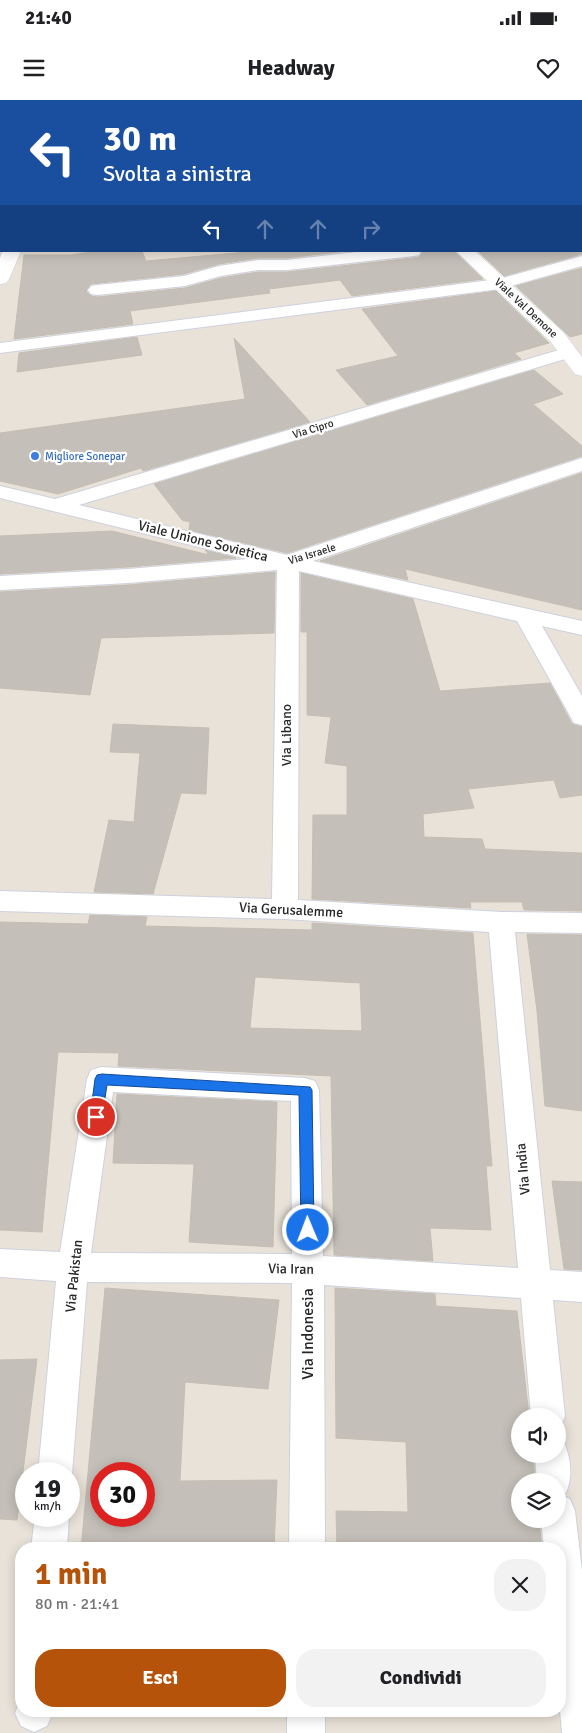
<!DOCTYPE html>
<html lang="it">
<meta charset="utf-8">
<style>
body{margin:0;font-family:Signika,sans-serif;background:#f2f2f2;color:#202124;height:100vh;display:flex;flex-direction:column;font-size:19px;white-space:nowrap}
*{box-sizing:border-box;margin:0}
p{font-size:16px;color:#757577}
.icon{flex:none;width:28px;height:28px;fill:none;stroke:currentColor;stroke-width:2;stroke-linecap:round;stroke-linejoin:round}
.map{position:relative;flex:1;overflow:hidden}
.drawer{position:absolute;left:15px;top:1442px;width:551px;height:175px;display:flex;flex-direction:column;background:#fff;border-radius:20px;box-shadow:0 2px 12px #0003}
.drawer>*{flex:none}
.hud{position:absolute;left:0px;top:0px;width:582px;height:152px;box-shadow:0 2px 12px #0003;background:#1a4fa0;color:#fff;overflow:hidden}
.tools{position:absolute;left:511px;top:1308px;display:grid;gap:10px}
.tools a{display:grid;place-items:center;width:55px;height:55px;border-radius:50%;background:#fff;box-shadow:0 2px 12px #0003;font-size:25px}
.speed{position:absolute;left:15px;top:1362px;display:flex;gap:10px;font-size:25px;font-weight:700;text-align:center}
.speed>*{display:grid;place-content:center;width:65px;height:65px;border-radius:50%;background:#fff;box-shadow:0 2px 12px #0003;line-height:1}
.speed small{font-size:12px;font-weight:400}
.speed .limit{border:8px solid #d22;background:#fff;color:#111}
.pin{position:absolute;display:grid;place-items:center;width:42px;height:42px;color:#fff;margin:-21px;border:2px solid #fff;border-radius:50%;box-shadow:0 1px 5px #0007}
.me{position:absolute;width:55px;margin:-28px;rotate:359deg;stroke-linejoin:round;filter:drop-shadow(0 0 4px #0008)}
.turn{display:flex;align-items:center;gap:18px;height:105px;padding:0 20px;font-size:22px}
.turn .icon{width:65px;height:65px;stroke-width:2.5}
.turn b{display:block;font-size:35px;line-height:42px}
.lanes{display:flex;align-items:center;height:48px;padding:0 20px;background:#0003;justify-content:center;gap:25px;direction:ltr}
.lanes .off{opacity:.35}
.round{display:grid;place-items:center;flex:none;width:52px;height:52px;border-radius:20px;background:#f2f2f2}
.headline{display:flex;align-items:center;justify-content:space-between;height:85px;padding:0 20px}
h1{font-size:30px;font-weight:700;line-height:38px;color:#b45309}
.primary-button{display:flex;gap:10px;margin-top:auto;padding:10px 20px}
.primary-button a{flex:1;height:58px;border-radius:20px;background:#b45309;color:#fff;font-size:20px;font-weight:700;line-height:58px;text-align:center}
.primary-button a+a{background:#f2f2f2;color:#202124}
.status{display:flex;justify-content:space-between;align-items:center;height:35px;padding:0 25px;background:#fff;direction:ltr}
.status svg{height:14px;fill:currentColor}
header{display:flex;justify-content:space-between;align-items:center;height:65px;padding:0 20px;background:#fff;font-size:22px;font-weight:700}
.map>svg:first-child{display:block}
</style>
<div class="status"><b>21:40</b><svg viewBox="0 0 49 12"><path d="M0 12V9h3v3zM5 12V6h3v6zM10 12V3h3v9zM15 12V0h3v12zM26 1h20v11H26zM47 4h2v5h-2z"/></svg></div>
<header><svg class="icon" aria-label="menu" viewBox="0 0 24 24"><path d="M4 6h16M4 12h16M4 18h16"/></svg>Headway<svg class="icon" aria-label="heart" viewBox="0 0 24 24"><path d="M12 20l-8-8c-3-5 5-10 8-4 3-6 11-1 8 4z"/></svg></header>
<div class="map">
<svg width="582" height="1633" viewBox="0 0 582 1633">
<rect width="100%" height="100%" fill="#e9e2d8"/>
<g fill="#c4bfb8" stroke="#c4beb2" fill-rule="evenodd">
<path d="M96 151H142L146 161 258 151H346L287 158H258L219 164 184 174 91 184 86 191 91 196 97 197 185 188 221 178 258 172H287L413 158 419 157 423 151H454L483 179 352 196 340 180 269 189 270 193 130 211 133 224 14 239 24 155H71Z"/>
<path d="M478 151H582V154L504 176Z"/>
<path d="M582 168V234L570 237 516 186Z"/>
<path d="M496 191 549 243 514 253 521 259 367 305 336 270 398 256 362 209Z"/>
<path d="M137 237 142 255 17 272 19 253Z"/>
<path d="M234 238 310 322 143 371 141 368 58 394 0 381V333L245 299Z"/>
<path d="M534 270 563 294 533 304 582 346V356L287 453 189 430 190 422 182 420 154 384Z"/>
<path d="M582 373V510L405 469 408 480 320 461Z"/>
<path d="M112 431 209 455 205 450 236 458 128 467 0 474V436Z"/>
<path d="M275 472 274 533 101 538 90 595 0 588V492L128 485Z"/>
<path d="M301 473 413 499 440 591 550 583 572 624 582 627V695L560 698 554 680 468 689 474 708 423 714 424 737 482 739 485 749 582 753V811L524 810 522 802H470L471 808 312 799 313 715H347V666L325 663 331 617 307 615V532H301Z"/>
<path d="M113 624 209 628 206 694 181 693 153 794 94 792 109 720 134 722 140 653 110 652Z"/>
<path d="M90 815 147 817 145 826 312 830V823L473 833 492 1066H486L491 1130 430 1128 433 1161 334 1155 331 976 118 966 119 953 58 952 42 1132 0 1130V822L88 824ZM255 877 360 883 362 931 250 928Z"/>
<path d="M527 834 582 835V1011L545 1006 537 911Z"/>
<path d="M117 994 277 1002 273 1147 189 1142 194 1064 113 1063Z"/>
<path d="M552 1081 582 1082V1170L564 1169Z"/>
<path d="M105 1188 279 1200 268 1289 185 1282 180 1381 277 1380 274 1449H81ZM101 1374H144V1416H101Z"/>
<path d="M335 1188 435 1194 436 1206 517 1211 529 1316H520V1354H533L535 1381H520V1419H539L542 1449H337L336 1411 408 1412 406 1342 336 1338Z"/>
<path d="M37 1259 17 1420 0 1419V1260Z"/>
</g>
<g fill="none" stroke-linecap="round" stroke-linejoin="round">
<g stroke="#ced1df" stroke-width="2">
<g id="street">
<path d="M554 0H570V1H555Z"/>
<rect x="581" y="11" width="1" height="8"/>
<rect x="581" y="82" width="1" height="10"/>
<rect x="0" y="126" width="1" height="11"/>
<path d="M365 151H421L419 155 413 156 287 170H258L221 176 185 186 97 195 91 194 88 190 91 186 97 185 184 176 219 166 258 160H287Z"/>
<path d="M582 156V166L500 189 0 253V243L499 179Z"/>
<path d="M569 247 575 248 578 252 575 256 79 405 287 455 582 358V371L313 461 582 521V535L542 526 582 596V625L574 623 517 521 299 471 298 800 501 812 582 813V833L515 832 550 1170 582 1172V1202L553 1200 565 1316 560 1328 558 1329V1316H531L521 1198 324 1185 325 1449H289L292 1183 87 1182 72 1374 69 1382V1374H38L56 1181 0 1177V1149L60 1152 87 979 91 970 101 967 305 978 315 981 319 990 323 1156 518 1168 489 832 285 819 0 811V791L272 799 277 470 128 483 0 490V476L128 469 248 459 0 398V386L55 399ZM113 992 291 1001 292 1154 91 1153Z"/>
<path d="M558 1339 564 1342C571 1359 573 1376 566 1393L561 1395 570 1399 575 1411 582 1471V1633H562L560 1611V1449H544L541 1419H558V1381H537L535 1354H558Z"/>
<path d="M69 1414V1416L67 1449H31L35 1416H69Z"/>
<path d="M21 1599V1611H54L47 1626 34 1632 21 1626 15 1613Z"/>
<rect x="287" y="1611" width="38" height="22"/>
</g>
</g>
<g stroke="#ced1df" stroke-width="1">
<g id="secondary">
<path d="M53 0H69V1H54Z"/>
<path d="M282 0H298L299 1H283Z"/>
<path d="M3 151H21L9 179 6 183 0 184V158Z"/>
<path d="M456 151H475L564 233 582 257V276L575 274 550 241Z"/>
</g>
</g>
<use href="#street" fill="#fff" fill-rule="evenodd"/>
<use href="#secondary" fill="#fff" fill-rule="evenodd"/>
</g>
<path fill="#1a73e8" stroke="#114b97" d="M102 974 310 987 312 990 314 1130 312 1134 308 1136 303 1134 301 1130 299 995 107 985 102 1017 100 1020 96 1022 91 1020 90 1017 95 979 97 975Z"/>
<circle fill="#3f7fe0" stroke="#fff" stroke-width="2" cx="35" cy="356" r="5"/>
<g text-anchor="middle" dominant-baseline="central" stroke-width="4.5" stroke-linejoin="round" paint-order="stroke">
<g font-size="11" fill="#272727" stroke="#fff">
<text transform="translate(526 208) rotate(43)">Viale Val Demone</text>
<text transform="translate(313 329) rotate(-17)">Via Cipro</text>
<text transform="translate(312 454) rotate(-17)">Via Israele</text>
</g>
<g font-size="11" fill="#366cbe" stroke="#fff" text-anchor="start">
<text x="45" y="356">Migliore Sonepar</text>
</g>
<g font-size="14" fill="#272727" stroke="#fff">
<text transform="translate(203 441) rotate(14)">Viale Unione Sovietica</text>
<text transform="translate(286 635) rotate(-90)">Via Libano</text>
<text transform="translate(291 810) rotate(3)">Via Gerusalemme</text>
<text transform="translate(523 1069) rotate(-95)">Via India</text>
<text transform="translate(291 1169) rotate(1)">Via Iran</text>
<text transform="translate(74 1176) rotate(-84)">Via Pakistan</text>
</g>
<g font-size="16" fill="#272727" stroke="#fff">
<text transform="translate(308 1234) rotate(-90)">Via Indonesia</text>
</g>
</g>
</svg>
<div class="tools">
<a><svg class="icon" aria-label="sound" viewBox="0 0 24 24"><path d="M4 9h4l5-4v14l-5-4H4zM17 9q2 3 0 6"/></svg></a>
<a><svg class="icon" aria-label="layers" viewBox="0 0 24 24"><path d="M12 4l9 5-9 5-9-5zM3 14l9 5 9-5"/></svg></a>
</div>
<div class="speed"><div>19<small>km/h</small></div><div class="limit">30</div></div>
<div class="pin" style="left:96px;top:1017px;background:#d93025"><svg class="icon" aria-label="arrive" viewBox="0 0 24 24"><path d="M6 21V4h12l-3 4 3 4H6"/></svg></div>
<svg class="me" style="left:308px;top:1130px" viewBox="-20 -20 40 40"><circle r="17" fill="#1a73e8" stroke="#fff" stroke-width="3"/><path d="M0-11L8 9 0 5-8 9z" fill="#fff"/></svg>
<div class="hud">
<div class="turn"><svg class="icon" aria-label="left" viewBox="0 0 24 24"><path d="M17 20v-9H6M10 6l-5 5 5 5"/></svg><div><b>30 m</b>Svolta a sinistra</div></div>
<div class="lanes"><svg class="icon" aria-label="left" viewBox="0 0 24 24"><path d="M17 20v-9H6M10 6l-5 5 5 5"/></svg><svg class="icon off" aria-label="ahead" viewBox="0 0 24 24"><path d="M12 20V5M6 11l6-6 6 6"/></svg><svg class="icon off" aria-label="ahead" viewBox="0 0 24 24"><path d="M12 20V5M6 11l6-6 6 6"/></svg><svg class="icon off" aria-label="right" viewBox="0 0 24 24"><path d="M7 20v-9h11M14 6l5 5-5 5"/></svg></div>
</div>
<section class="drawer">
<div class="headline"><div><h1>1 min</h1><p>80 m · 21:41</p></div><a class="round"><svg class="icon" aria-label="close" viewBox="0 0 24 24"><path d="M6 6l12 12M18 6L6 18"/></svg></a></div>
<div class="primary-button"><a>Esci</a><a>Condividi</a></div>
</section>
</div>
